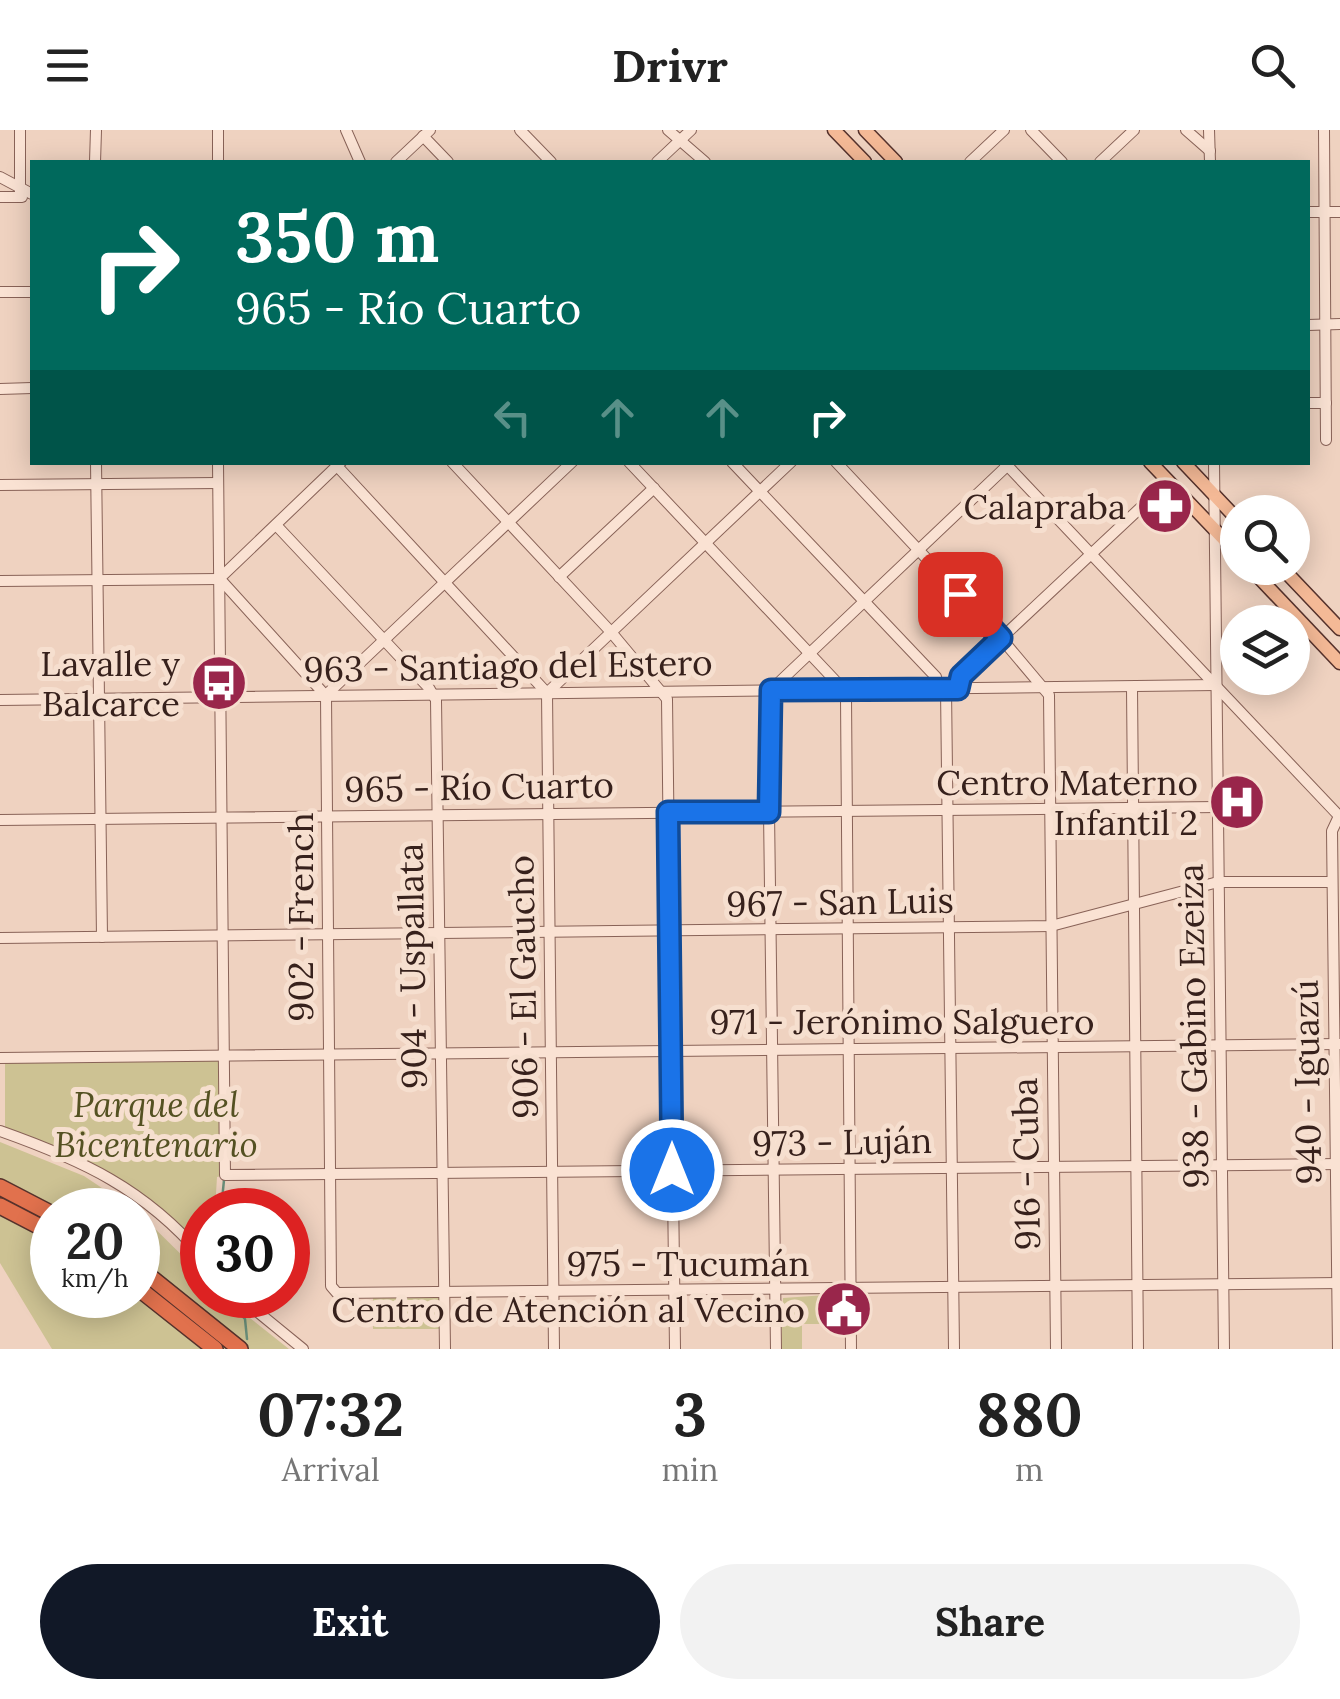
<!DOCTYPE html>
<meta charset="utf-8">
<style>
body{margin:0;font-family:Lora,serif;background:#f2f2f2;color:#222;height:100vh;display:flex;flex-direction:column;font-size:38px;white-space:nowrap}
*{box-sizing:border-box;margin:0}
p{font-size:32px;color:#767676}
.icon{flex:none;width:55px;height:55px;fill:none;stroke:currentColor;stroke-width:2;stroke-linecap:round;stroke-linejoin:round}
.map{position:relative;height:1219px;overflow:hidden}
.drawer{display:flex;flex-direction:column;background:#fff;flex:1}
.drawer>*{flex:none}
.banner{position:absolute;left:30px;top:30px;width:1280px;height:305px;border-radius:0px;box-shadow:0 5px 25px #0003;background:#00695c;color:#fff;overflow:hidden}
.controls{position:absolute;left:1220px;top:365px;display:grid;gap:20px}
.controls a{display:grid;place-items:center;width:90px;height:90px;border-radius:50%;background:#fff;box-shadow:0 5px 25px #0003;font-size:50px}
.speed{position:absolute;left:30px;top:1058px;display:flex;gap:20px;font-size:50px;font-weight:700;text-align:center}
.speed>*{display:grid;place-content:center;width:130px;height:130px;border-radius:50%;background:#fff;box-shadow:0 5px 25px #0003;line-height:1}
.speed small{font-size:25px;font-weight:400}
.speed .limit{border:15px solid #d22;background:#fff;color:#111}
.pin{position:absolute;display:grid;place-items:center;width:85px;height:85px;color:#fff;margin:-42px;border-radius:20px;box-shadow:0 5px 15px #0006}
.me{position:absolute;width:110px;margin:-55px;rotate:0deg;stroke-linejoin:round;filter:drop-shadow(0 0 8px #0008)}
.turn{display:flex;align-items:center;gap:35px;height:210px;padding:0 40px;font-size:45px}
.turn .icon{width:130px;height:130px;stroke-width:2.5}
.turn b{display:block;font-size:70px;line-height:85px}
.lanes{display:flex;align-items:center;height:95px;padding:0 40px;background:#0003;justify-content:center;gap:50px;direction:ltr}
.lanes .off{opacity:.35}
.eta{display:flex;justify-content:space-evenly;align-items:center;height:170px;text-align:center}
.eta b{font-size:60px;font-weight:700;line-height:70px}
.cta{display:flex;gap:20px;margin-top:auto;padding:20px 40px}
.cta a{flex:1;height:115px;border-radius:60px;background:#111827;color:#fff;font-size:40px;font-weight:700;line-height:115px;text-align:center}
.cta a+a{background:#f2f2f2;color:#222}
header{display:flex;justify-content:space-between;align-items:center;height:130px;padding:0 40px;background:#fff;font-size:45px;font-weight:700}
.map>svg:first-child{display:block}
</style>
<header><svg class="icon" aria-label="menu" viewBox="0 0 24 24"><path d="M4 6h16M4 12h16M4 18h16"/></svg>Drivr<svg class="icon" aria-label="search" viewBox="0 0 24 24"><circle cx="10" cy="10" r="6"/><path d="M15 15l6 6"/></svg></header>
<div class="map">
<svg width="1340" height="1219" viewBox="0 0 1340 1219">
<rect width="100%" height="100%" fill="#efd2c0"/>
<g fill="#cdc293">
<path d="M221 930 222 1046 217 1047 215 1080H202V1116C139 1053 88 1027 5 998V932Z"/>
<path d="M0 1012 84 1046 135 1080H52V1165H138V1082L202 1145V1165H221L289 1219H52L0 1133Z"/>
<path d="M840 1164 846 1169V1194H802V1219H781L783 1168Z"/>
<rect x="373" y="1168" width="68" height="31"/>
</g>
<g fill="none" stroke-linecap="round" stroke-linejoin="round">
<g stroke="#6a8f7a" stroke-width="2.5">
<path d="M221 1080 224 1050"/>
<path d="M222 1165 245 1189 247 1209"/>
</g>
<g stroke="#886257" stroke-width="12">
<g id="minor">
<path d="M346 0 360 32"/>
<path d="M520 0 551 32"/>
<path d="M668 0 705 32"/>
<path d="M1031 0 1062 32"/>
<path d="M1186 0 1210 21"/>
<path d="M1209 0 1210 32"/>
<path d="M1324 0 1326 310"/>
<path d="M423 6 448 32"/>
<path d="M95 32 96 0"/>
<path d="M218 32V0"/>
<path d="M396 32 430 0"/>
<path d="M657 32 691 0"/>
<path d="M970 32 1004 0"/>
<path d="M1100 32 1134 0"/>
<path d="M0 47 32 64"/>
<path d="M0 67H22"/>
<path d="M20 67V0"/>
<path d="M1308 82H1340"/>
<path d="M0 162H32"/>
<path d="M1308 195 1340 194"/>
<path d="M0 259 32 258"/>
<path d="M1308 273H1326"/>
<path d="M96 332 102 807"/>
<path d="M218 332 225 1045 1340 1034"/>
<path d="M452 332 611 502 667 569 675 1219"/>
<path d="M629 332 844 560 846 567 851 1219"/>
<path d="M732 332 936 547 939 559"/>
<path d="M836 332 1001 508 1049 565 1056 1219"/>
<path d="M1004 332 1340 687"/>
<path d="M1214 332 1224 1219"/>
<path d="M337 336 547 563 554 1219"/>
<path d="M0 355 218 353"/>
<path d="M276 395 429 558 436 570 445 1219"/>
<path d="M559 447 654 358"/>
<path d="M219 449 341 332"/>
<path d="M220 449 326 566 331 1156 337 1163 1340 1153"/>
<path d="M0 451 219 449"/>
<path d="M1132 558 1138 1219"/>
<path d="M946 559 954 1219"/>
<path d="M958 559 961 546 1168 352"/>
<path d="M771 560 769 682 776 1219"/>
<path d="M771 560 1009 334"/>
<path d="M547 563 791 332"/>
<path d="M326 565 572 332"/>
<path d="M0 570 1216 555"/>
<path d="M0 690 1218 677"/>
<path d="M0 808 1051 796 1218 752H1332"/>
<path d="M0 928 1340 914"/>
<path d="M0 1001C82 1030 145 1059 202 1126"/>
<path d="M237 1165 303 1219"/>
<path d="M1338 1219 1332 701 1339 686"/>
</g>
</g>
<g stroke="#56322c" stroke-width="15">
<g id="major">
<path d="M834 0 865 32"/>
<path d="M865 0 896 32"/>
<path d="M1150 332 1238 424"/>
<path d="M1183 332 1238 390"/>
<path d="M1250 438 1340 533"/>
<path d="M1282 438 1340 499"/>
</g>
</g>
<g stroke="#56322c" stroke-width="18">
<g id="highway">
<path d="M0 1057 52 1084"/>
<path d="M0 1076 52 1103"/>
<path d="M138 1137 240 1219"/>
<path d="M138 1158 215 1219"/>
</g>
</g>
<use href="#minor" stroke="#fae2d3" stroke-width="10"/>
<use href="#major" stroke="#f4b996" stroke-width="12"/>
<use href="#highway" stroke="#e1714d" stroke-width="15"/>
</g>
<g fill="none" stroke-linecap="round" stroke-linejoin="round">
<g stroke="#114b97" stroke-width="25">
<path id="route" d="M672 1040 668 682H769L771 560 958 559 961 546 1001 508 960 464"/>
</g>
<use href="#route" stroke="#1a73e8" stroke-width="18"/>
</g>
<defs>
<g id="pharmacy-disc" transform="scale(2.875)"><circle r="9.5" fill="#99264b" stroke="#f6dfcf"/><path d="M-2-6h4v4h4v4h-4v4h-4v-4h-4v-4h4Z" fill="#fff"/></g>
<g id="bus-disc" transform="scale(2.875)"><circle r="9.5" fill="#99264b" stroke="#f6dfcf"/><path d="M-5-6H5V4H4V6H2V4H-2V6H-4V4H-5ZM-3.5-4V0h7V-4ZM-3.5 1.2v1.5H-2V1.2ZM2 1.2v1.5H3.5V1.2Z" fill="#fff"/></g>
<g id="hospital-disc" transform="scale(2.875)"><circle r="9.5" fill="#99264b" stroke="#f6dfcf"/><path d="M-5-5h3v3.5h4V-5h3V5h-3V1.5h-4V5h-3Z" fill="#fff"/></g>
<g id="civic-disc" transform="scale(2.875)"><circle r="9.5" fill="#99264b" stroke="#f6dfcf"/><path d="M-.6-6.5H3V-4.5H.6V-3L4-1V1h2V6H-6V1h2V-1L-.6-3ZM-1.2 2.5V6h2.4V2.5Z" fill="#fff"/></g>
</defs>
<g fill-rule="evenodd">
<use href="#pharmacy-disc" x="1165" y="376"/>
<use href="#bus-disc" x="219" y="553"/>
<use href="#hospital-disc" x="1237" y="672"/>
<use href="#civic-disc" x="844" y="1179"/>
</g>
<g text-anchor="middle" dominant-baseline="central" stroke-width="10" stroke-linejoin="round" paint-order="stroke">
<g font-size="35" fill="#37211c" stroke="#f6dfcf" text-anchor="end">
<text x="1126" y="376">Calapraba</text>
<text x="180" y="533">Lavalle y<tspan x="180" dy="40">Balcarce</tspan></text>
<text x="1198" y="652">Centro Materno<tspan x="1198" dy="40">Infantil 2</tspan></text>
<text x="805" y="1179">Centro de Atención al Vecino</text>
</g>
<g font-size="35" fill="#37211c" stroke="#f6dfcf">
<text transform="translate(508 536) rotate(-1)">963 - Santiago del Estero</text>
<text transform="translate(479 657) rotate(-1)">965 - Río Cuarto</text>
<text transform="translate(840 772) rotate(-1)">967 - San Luis</text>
<text transform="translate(300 787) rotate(-90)">902 - French</text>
<text transform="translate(412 836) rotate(-91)">904 - Uspallata</text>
<text transform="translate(523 857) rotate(-91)">906 - El Gaucho</text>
<text x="902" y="891">971 - Jerónimo Salguero</text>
<text transform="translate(1193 896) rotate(-91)">938 - Gabino Ezeiza</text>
<text transform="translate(1307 952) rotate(-91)">940 - Iguazú</text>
<text transform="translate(842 1012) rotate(-1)">973 - Luján</text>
<text transform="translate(1026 1034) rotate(-91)">916 - Cuba</text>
<text x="688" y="1133">975 - Tucumán</text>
</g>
<g font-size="35" font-style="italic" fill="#545122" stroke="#f6dfcf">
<text x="156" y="974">Parque del<tspan x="156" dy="40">Bicentenario</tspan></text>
</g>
</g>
</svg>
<div class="controls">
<a><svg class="icon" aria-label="search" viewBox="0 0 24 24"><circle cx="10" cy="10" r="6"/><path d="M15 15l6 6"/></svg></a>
<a><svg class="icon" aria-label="layers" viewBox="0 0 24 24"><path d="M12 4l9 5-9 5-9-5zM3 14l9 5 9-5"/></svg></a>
</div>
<div class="speed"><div>20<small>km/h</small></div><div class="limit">30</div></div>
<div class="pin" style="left:960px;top:464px;background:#d93025"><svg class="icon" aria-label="arrive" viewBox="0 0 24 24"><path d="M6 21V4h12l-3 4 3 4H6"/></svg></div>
<svg class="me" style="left:672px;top:1040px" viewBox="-20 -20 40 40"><circle r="17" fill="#1a73e8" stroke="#fff" stroke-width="3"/><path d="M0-11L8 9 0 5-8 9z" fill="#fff"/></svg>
<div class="banner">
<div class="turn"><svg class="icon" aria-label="right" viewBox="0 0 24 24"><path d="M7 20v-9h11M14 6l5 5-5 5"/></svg><div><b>350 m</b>965 - Río Cuarto</div></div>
<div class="lanes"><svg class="icon off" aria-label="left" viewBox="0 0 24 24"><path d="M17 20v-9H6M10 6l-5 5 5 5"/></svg><svg class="icon off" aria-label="ahead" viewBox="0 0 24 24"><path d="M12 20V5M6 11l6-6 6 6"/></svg><svg class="icon off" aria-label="ahead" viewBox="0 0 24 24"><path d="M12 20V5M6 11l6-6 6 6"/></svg><svg class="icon" aria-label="right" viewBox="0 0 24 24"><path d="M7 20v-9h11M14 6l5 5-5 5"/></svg></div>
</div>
</div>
<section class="drawer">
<div class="eta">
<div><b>07:32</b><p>Arrival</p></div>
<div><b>3</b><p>min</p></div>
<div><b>880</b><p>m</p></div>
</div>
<div class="cta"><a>Exit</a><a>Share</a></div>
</section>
